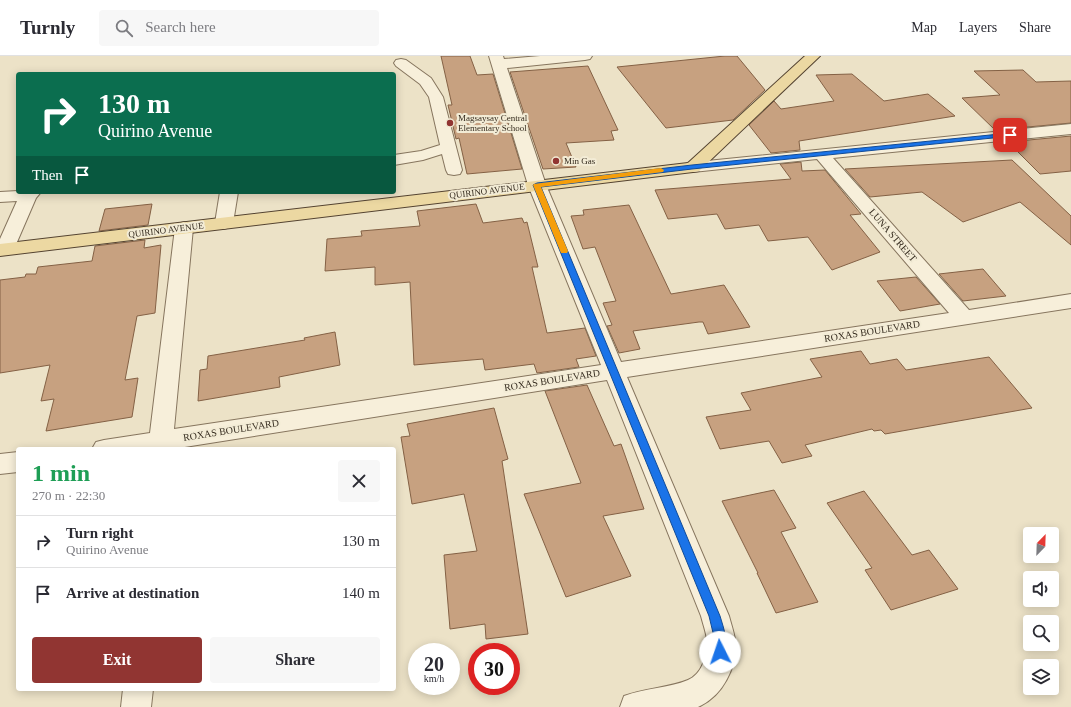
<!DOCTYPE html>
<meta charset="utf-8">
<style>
body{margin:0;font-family:Georgia,serif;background:#f7f7f7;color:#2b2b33;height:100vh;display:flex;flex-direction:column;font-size:15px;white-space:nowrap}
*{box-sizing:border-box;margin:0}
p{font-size:13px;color:#7c7c81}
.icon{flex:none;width:22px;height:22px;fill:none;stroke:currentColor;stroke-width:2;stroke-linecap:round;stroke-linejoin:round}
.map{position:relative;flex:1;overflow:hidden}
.drawer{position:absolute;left:16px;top:391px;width:380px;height:244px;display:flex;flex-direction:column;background:#fff;border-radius:4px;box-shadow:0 2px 10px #0003}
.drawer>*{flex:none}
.hud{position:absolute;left:16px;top:16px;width:380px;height:122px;border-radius:4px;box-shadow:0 2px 10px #0003;background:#0b6e4f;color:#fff;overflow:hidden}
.needle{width:26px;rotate:23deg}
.buttons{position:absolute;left:1023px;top:471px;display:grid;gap:8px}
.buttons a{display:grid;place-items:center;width:36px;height:36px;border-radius:4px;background:#fff;box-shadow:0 2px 10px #0003;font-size:20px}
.speed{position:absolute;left:408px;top:587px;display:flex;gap:8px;font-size:20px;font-weight:700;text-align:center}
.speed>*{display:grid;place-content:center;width:52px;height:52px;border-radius:50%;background:#fff;box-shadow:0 2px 10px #0003;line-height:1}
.speed small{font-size:10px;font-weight:400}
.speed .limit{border:6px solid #d22;background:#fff;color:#111}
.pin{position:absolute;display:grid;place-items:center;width:34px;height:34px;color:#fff;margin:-17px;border-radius:8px;box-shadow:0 2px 6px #0006}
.me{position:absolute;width:44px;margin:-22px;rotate:356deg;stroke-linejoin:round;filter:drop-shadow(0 0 3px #0008)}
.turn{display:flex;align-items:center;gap:14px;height:84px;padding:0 16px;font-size:18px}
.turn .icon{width:52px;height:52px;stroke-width:2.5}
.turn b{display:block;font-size:28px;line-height:34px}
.then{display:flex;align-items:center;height:38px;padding:0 16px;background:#0003;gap:8px;font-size:15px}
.round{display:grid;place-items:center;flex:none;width:42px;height:42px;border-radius:4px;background:#f7f7f7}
.headline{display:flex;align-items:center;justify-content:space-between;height:68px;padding:0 16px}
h1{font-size:24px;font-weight:600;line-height:30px;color:#1e9e55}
.action{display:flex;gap:8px;margin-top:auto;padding:8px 16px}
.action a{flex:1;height:46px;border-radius:4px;background:#913532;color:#fff;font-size:16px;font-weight:600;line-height:46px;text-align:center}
.action a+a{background:#f7f7f7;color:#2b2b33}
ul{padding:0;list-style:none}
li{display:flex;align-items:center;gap:12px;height:52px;padding:0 16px;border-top:1px solid #e1e1e2}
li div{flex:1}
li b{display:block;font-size:15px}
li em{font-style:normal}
header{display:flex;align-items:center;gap:24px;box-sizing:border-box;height:56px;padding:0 20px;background:#fff;border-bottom:1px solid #e1e1e2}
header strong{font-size:19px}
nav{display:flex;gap:22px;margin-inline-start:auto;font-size:14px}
.search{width:280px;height:36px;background:#f7f7f7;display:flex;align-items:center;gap:10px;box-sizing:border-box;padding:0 14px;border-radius:4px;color:#7c7c81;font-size:15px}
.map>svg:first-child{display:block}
</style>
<header>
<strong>Turnly</strong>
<div class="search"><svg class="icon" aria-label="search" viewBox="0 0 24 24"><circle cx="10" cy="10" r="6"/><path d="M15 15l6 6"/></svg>Search here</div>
<nav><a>Map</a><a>Layers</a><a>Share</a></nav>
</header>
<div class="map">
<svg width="1071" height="651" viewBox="0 0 1071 651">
<rect width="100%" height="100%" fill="#ece2c7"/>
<g fill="#c7a180" stroke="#846145">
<path d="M441 0H470L477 19 493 18 522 113 467 118 459 82 456 83 448 49H452Z"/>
<path d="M725 0H737L765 34 733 64 666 72 617 11Z"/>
<path d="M588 10 618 74 611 75 614 84 566 87 576 111 543 113 510 16Z"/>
<path d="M1023 14 1036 26 1071 25V67L995 74 962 42 1000 39 974 15Z"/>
<path d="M852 18 884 45 928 38 955 60 799 85 800 94 771 97 749 69 774 45 781 53 834 45 816 19Z"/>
<path d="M1071 80V115L1040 118 1008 86Z"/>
<path d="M1012 104 1071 160V189L1020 146 963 166 922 136 870 141 845 113Z"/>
<path d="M801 106 802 115 825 114 861 158 850 159 880 196 832 214 808 181 768 185 759 169 725 173 717 158 668 163 655 134 791 123 780 108Z"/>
<path d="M152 148 148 169 99 175 105 153Z"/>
<path d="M476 148 483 167 522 162 524 167 527 166 538 211H532L547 277 585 272 596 300 576 303 579 311 537 317 534 308 485 314 483 303 414 309 410 226 375 229V211L325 215 327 183 362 180 361 175 420 170 417 155Z"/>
<path d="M629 149 671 238 724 229 750 271 708 278 703 266H699L633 275 640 293 619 297 607 270 612 269 603 247 616 245 595 191 583 193 571 160 584 159 583 154Z"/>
<path d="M145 184 144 192 161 189 155 257 137 260 125 324 138 322 132 361 46 375 54 343 41 345 50 309 0 317V224L25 221 26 218H36L38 211 92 205 95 190Z"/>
<path d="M983 213 1006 240 963 245 939 218Z"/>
<path d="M916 221 940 248 900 255 877 225Z"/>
<path d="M335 276 340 309 279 321 280 331 198 345 200 314 207 313 208 300 305 284 304 282Z"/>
<path d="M861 295 870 308 897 303 906 314 989 301 1032 352 885 378 881 374 874 375 872 373 805 389 812 400 782 407 769 385 720 393 706 361 751 354 741 337 822 321 810 303Z"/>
<path d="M587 329 614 390 621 388 644 453 603 460 631 520 566 541 524 438 581 427 545 335Z"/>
<path d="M494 352 508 403 502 405 528 578 486 583 485 568 450 573 444 499 477 495 464 438 412 448 401 381 410 380 407 368Z"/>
<path d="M774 434 796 472 781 476 818 546 776 557 757 517H758L722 445Z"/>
<path d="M864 435 912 499 929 494 958 533 891 554 865 514 872 512 827 447Z"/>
</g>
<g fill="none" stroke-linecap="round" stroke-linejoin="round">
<g stroke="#86755e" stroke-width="2">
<g id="minor">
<path d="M489 0H503L504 3 540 0H592L590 3 585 4 507 12 546 129 621 306 949 257 817 103 693 116 687 115 685 111 687 107 1071 68V78L833 102 969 254 1071 238V252L627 321 729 560C731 568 734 576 735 584 738 611 722 641 698 651H620L624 640C645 632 669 632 688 624 702 618 708 599 707 584 706 576 703 568 701 560L607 324 172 393H92L96 386 104 384 150 377 175 172 178 168 184 166 190 168 193 172 174 373 601 309 528 129Z"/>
<path d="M401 3 406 4 431 22 443 41 462 114 460 118 454 119 448 118 446 114 442 98 423 104 394 109V99L421 95 440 89 429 41 420 28 396 10 394 7 396 4Z"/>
<path d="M18 135V136H41L36 142 14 193 12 197 5 199 0 198V183L17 145 0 146V136Z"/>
<path d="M220 136H238L233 167 230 171 224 173 218 171 215 167Z"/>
<path d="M18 396V416L0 418V398Z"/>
<path d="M123 633H153L151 651H121Z"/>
</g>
</g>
<g stroke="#544331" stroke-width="2">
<path id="major" d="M805 0H820L699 115 693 116 0 200V188L688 107Z"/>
</g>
<use href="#minor" fill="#f7efda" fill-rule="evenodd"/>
<use href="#major" fill="#ecd8a2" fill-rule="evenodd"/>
</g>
<path fill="#1a73e8" stroke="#114b97" d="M1010 77H1012V80L692 113 541 131 720 560C724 573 729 587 724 600L720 602 716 600 714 596 715 585 709 560 533 129 537 127 692 109Z"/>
<path fill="#f59e0b" d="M661 112 664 114 663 116 541 131 568 195 567 197H561L533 129 534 128Z"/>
<g fill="#913532" stroke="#f3ecd6" stroke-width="1.5">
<circle cx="450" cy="67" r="4"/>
<circle cx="556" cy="105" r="4"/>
</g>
<g text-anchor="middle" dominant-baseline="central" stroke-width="4" stroke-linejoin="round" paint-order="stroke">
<g font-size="9" fill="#372d20" stroke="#f3ecd6" text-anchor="start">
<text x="458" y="62">Magsaysay Central<tspan x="458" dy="10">Elementary School</tspan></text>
<text x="564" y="105">Min Gas</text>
</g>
<g font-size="9" fill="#372d20" stroke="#f3ecd6">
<text transform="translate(487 135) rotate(-7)">QUIRINO AVENUE</text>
<text transform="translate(166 174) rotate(-7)">QUIRINO AVENUE</text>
</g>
<g font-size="10" fill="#372d20" stroke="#f3ecd6">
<text transform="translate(893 179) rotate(49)">LUNA STREET</text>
<text transform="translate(872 275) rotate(-9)">ROXAS BOULEVARD</text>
<text transform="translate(552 324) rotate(-9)">ROXAS BOULEVARD</text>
<text transform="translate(231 374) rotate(-9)">ROXAS BOULEVARD</text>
</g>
</g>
</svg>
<div class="buttons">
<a><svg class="needle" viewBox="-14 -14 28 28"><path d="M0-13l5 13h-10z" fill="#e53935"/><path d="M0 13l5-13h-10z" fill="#7c7c81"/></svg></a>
<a><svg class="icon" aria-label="sound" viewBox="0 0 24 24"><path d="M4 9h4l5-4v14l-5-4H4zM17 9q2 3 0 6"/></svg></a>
<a><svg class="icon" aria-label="search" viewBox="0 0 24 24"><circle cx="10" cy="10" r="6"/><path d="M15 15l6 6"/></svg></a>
<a><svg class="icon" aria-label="layers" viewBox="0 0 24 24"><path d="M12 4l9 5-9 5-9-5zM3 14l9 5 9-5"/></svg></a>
</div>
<div class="speed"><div>20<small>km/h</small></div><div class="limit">30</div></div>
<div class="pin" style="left:1010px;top:79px;background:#d93025"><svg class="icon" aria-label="arrive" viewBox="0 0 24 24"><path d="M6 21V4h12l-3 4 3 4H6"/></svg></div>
<svg class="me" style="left:720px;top:596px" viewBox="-20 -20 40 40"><circle r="19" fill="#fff"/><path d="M0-13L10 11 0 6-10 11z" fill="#1a73e8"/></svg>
<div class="hud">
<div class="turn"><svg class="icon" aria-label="right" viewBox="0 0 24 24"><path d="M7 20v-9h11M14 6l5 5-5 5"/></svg><div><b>130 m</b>Quirino Avenue</div></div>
<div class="then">Then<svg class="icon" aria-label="arrive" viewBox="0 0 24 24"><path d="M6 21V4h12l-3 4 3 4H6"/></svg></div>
</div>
<section class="drawer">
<div class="headline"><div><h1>1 min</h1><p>270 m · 22:30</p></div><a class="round"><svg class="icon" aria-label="close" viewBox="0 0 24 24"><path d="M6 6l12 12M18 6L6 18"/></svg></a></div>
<ul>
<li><svg class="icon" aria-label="right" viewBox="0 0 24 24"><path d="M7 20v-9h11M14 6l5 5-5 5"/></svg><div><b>Turn right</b><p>Quirino Avenue</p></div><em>130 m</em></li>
<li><svg class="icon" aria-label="arrive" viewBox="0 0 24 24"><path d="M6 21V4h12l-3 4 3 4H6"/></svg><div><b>Arrive at destination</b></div><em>140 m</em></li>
</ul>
<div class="action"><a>Exit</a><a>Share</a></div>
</section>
</div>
